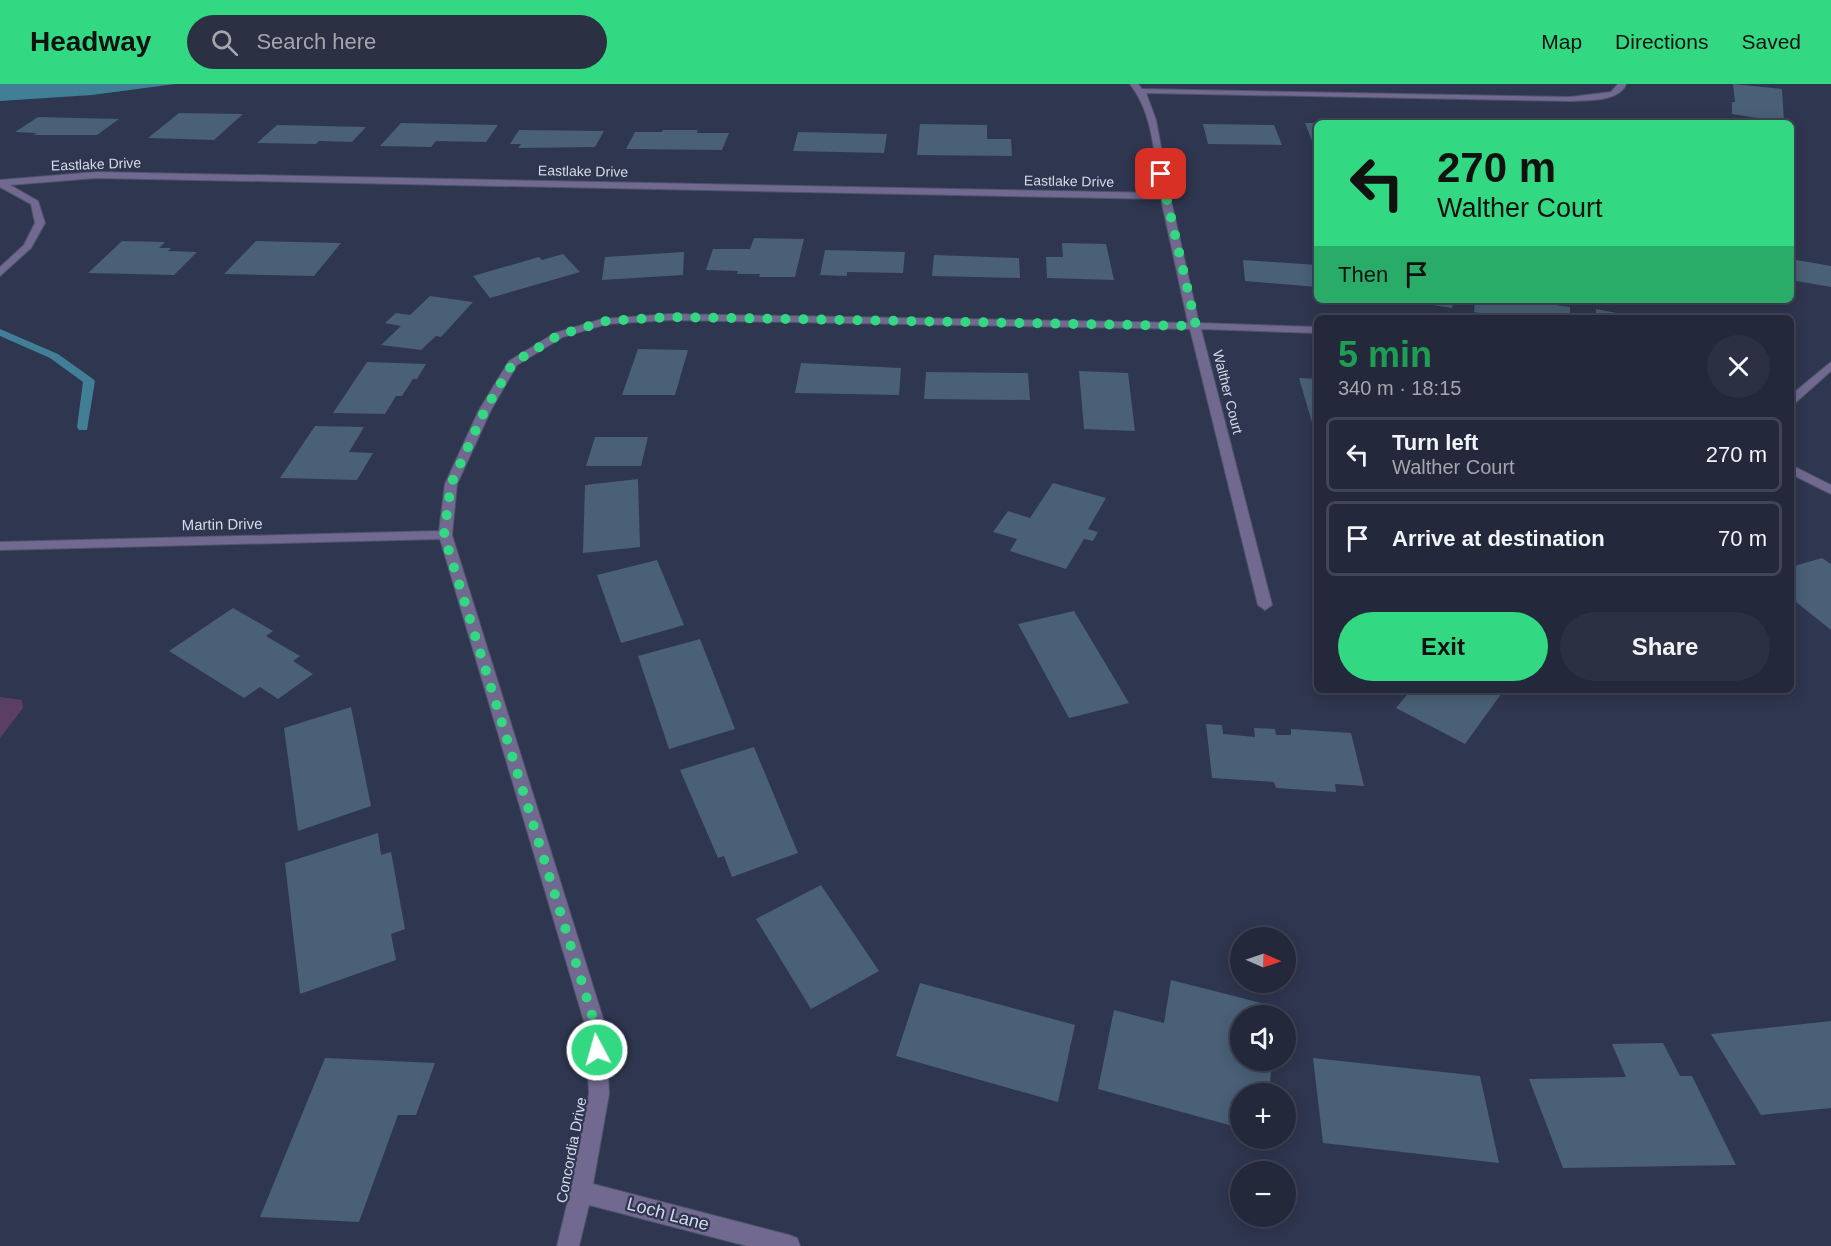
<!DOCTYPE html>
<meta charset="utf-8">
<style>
body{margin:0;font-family:Arial,sans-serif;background:#2b3042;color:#f1f3f6;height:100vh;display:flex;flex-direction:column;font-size:22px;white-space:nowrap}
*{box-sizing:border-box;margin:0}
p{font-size:20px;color:#a3a6af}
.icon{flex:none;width:33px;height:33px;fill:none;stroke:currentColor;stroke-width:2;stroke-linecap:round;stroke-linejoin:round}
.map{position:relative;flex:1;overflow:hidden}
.panel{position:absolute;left:1314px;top:231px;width:480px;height:378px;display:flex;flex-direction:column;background:#23283b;border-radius:9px;box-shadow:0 3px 15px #0003,0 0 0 2px #404455}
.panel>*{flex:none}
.hud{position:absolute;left:1314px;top:36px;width:480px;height:183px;border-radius:9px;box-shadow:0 3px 15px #0003,0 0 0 2px #404455;background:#33d882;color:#111;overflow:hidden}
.needle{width:39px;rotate:92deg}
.buttons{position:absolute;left:1230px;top:843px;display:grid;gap:12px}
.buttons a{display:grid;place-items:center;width:66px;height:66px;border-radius:50%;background:#23283b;box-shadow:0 3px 15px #0003,0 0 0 2px #404455;font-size:30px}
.pin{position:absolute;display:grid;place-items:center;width:51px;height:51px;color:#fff;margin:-26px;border-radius:12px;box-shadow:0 3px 9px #0006}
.me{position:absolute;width:66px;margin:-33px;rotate:354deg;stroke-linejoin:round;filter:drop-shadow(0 0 4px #0008)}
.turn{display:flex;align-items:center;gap:21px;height:126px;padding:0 24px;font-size:27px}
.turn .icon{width:78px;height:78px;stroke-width:2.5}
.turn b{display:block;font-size:42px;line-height:51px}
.then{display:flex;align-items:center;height:57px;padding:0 24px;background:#0003;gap:12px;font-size:22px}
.round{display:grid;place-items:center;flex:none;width:63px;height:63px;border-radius:32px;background:#2b3042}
.headline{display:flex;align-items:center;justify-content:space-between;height:102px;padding:0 24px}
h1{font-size:36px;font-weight:700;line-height:45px;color:#1e9e55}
.action{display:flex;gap:12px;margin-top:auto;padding:12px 24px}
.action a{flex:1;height:69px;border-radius:36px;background:#33d882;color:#111;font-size:24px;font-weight:700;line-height:69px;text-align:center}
.action a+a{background:#2b3042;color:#f1f3f6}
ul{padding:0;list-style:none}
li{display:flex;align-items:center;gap:18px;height:75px;margin:0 12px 9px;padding:0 12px;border:3px solid #404455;border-radius:9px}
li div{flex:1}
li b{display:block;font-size:22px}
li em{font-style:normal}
header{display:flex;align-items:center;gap:36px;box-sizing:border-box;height:84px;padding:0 30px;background:#33d882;color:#111}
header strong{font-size:28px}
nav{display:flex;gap:33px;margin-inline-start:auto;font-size:21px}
.search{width:420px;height:54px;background:#2b3042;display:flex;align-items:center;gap:15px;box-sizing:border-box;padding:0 21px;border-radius:33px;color:#a3a6af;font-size:22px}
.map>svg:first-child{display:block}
</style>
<header>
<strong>Headway</strong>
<div class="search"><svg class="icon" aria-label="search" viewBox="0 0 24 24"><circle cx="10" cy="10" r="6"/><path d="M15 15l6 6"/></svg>Search here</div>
<nav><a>Map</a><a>Directions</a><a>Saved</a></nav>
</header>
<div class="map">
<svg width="1831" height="1162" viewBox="0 0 1831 1162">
<rect width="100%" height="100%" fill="#2f364f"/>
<path fill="#5a3e64" d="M0 613 22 616 23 624 0 654Z"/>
<path fill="#417f96" d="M0 0H175L92 11 0 17Z"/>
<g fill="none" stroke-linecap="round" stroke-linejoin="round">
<path fill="#417f96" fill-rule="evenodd" d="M0 245 58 270 93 295 95 297 87 346H79L77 343 83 298 50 274 0 252Z"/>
</g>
<g fill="#496076">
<path d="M1733 0 1782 5 1784 38 1732 30V18H1735Z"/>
<path d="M179 29 243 30 214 56 148 54Z"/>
<path d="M38 33 119 35 97 51H33L37 49 15 48Z"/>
<path d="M401 39 498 41 486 58 436 57 431 63 380 62Z"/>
<path d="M1305 39H1317V57H1312Z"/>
<path d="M920 40 987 41V55H1011L1012 72 917 71Z"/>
<path d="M1203 40 1274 41 1282 61 1208 60Z"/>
<path d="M277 41 366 43 352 58 319 57 316 60 257 59Z"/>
<path d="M519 46 604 47 595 63 518 64 521 60H510Z"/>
<path d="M663 46H698L697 49H729L722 66 626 65 635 48H662Z"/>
<path d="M798 48 887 50 884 69 793 67Z"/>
<path d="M754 154 804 155 795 193H759L760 190H737L738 187 706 186 713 165H750Z"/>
<path d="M122 157 165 158 159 164H171L168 167 197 168 174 191 88 189Z"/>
<path d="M256 157 341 159 314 192 224 190Z"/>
<path d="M1062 159 1106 160 1114 196 1047 194 1046 173H1063Z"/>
<path d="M825 166 905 168 903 189 847 188V192L820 191Z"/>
<path d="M684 168 683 191 602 196 605 173Z"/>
<path d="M563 170 580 188 490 214 473 192 539 173 542 176Z"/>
<path d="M934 171 1019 174 1020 194 932 192Z"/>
<path d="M1791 175 1831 182V203L1791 196Z"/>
<path d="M1243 176 1317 181V203L1245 197Z"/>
<path d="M430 212 473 218 441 253 436 252 421 266 381 261 401 242 385 239 396 229 410 231Z"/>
<path d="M1410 216H1453L1452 224 1409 217Z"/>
<path d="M1475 216H1556V221L1570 223V234H1512L1474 228Z"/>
<path d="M1596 225 1637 233V234H1596Z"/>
<path d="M638 265 688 266 675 311H622Z"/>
<path d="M367 278 426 280 417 295H413L402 312H396L385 330 333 329Z"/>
<path d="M801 279 901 284 899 311 795 309Z"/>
<path d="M1079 287 1128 289 1135 347 1084 345Z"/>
<path d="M926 288 1028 289 1030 316 924 315Z"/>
<path d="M1299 294 1317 295V352H1316Z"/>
<path d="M315 342 364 343 349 368 373 369 357 396 280 394Z"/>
<path d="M595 353H648L641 382H586Z"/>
<path d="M638 395 640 463 583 469 585 401Z"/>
<path d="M1053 399 1106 414 1088 445 1098 448 1093 457 1084 455 1066 485 1010 467 1017 455 993 448 1008 427 1030 434Z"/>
<path d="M1822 474 1831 480V546L1791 514V483Z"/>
<path d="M657 476 684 541 621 559 597 491Z"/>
<path d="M233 524 273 547 266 552 300 572 293 577 313 590 278 615 260 603 244 614 169 567Z"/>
<path d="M1074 527 1129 619 1069 634 1018 540Z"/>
<path d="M700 555 735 645 669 665 638 572Z"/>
<path d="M1411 606H1504L1465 660 1396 624Z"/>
<path d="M351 623 371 722 298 747 284 644Z"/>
<path d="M1206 640 1222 641 1223 650 1255 653 1254 644 1275 645 1276 651H1291V645L1351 649 1364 702 1335 700 1336 708 1276 704 1274 698 1212 694Z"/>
<path d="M754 663 798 769 732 793 724 772 718 774 680 686Z"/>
<path d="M378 749 381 771 391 768 405 845 391 850 396 876 300 910 285 779Z"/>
<path d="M821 801 879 887 811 925 756 835Z"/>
<path d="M1171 896 1277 923 1276 932H1240V976H1272L1269 1010H1240V1044L1098 1005 1114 926 1164 939Z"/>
<path d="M920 899 1075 941 1058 1018 896 972Z"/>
<path d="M1831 937V1024L1761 1031 1711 950Z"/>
<path d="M1663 959 1680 992H1692L1736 1081 1563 1084 1529 995 1626 993 1612 960Z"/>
<path d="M325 974 435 979 416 1031H398L359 1138 260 1133Z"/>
<path d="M1313 974 1480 992 1499 1079 1323 1059Z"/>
</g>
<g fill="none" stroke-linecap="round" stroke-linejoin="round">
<g stroke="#4d546b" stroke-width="2">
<g id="minor">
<path d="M1130 0H1138L1142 5 1570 13 1611 8 1618 0H1626C1620 18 1586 16 1570 17L1146 9 1156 36 1170 112 1199 239 1317 243V249L1201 245 1272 521 1265 526 1258 521 1190 245 670 236 607 240 563 253 517 281 491 326 457 400 452 451 606 944 609 1010 593 1100 789 1151 797 1154 800 1162H747L589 1121 579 1162H557L570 1108 589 1010 586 944 440 455 0 466V458L439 447 445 400 479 326 509 277 555 249 602 235 670 230 1188 239 1161 115 96 94 10 101 38 117 45 139 31 164 0 192V183L24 161 35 139 31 120 0 103V96L96 88 1160 109C1154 72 1154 31 1130 0Z"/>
<path d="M1831 278V287L1795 319 1791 321V311Z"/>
<path d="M1791 381 1831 401V410L1791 390Z"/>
</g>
</g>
<use href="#minor" fill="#71698f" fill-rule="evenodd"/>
</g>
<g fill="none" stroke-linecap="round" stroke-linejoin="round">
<path stroke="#33d882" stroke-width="10" stroke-dasharray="0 18" d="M597 966 596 944 444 451 451 400 485 326 513 279 559 251 606 237 670 233 1196 242 1161 90"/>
</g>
<g text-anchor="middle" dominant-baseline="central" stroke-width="4.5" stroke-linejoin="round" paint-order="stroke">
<g font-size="14" fill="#d4daea" stroke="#2f364f">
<text transform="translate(96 80) rotate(-2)">Eastlake Drive</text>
<text transform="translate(583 87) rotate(1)">Eastlake Drive</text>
<text transform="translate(1069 97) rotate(1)">Eastlake Drive</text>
<text transform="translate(1228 308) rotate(76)">Walther Court</text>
</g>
<g font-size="15" fill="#d4daea" stroke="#2f364f">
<text transform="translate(222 440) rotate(-1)">Martin Drive</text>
<text transform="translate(571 1066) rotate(-79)">Concordia Drive</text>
</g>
<g font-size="18" fill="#d4daea" stroke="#2f364f">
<text transform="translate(668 1130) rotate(15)">Loch Lane</text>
</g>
</g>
</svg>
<div class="buttons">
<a><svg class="needle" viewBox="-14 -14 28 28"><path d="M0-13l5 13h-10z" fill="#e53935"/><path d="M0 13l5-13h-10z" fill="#a3a6af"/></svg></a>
<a><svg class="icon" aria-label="sound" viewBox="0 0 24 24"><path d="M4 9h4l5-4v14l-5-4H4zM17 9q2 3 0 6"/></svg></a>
<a>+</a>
<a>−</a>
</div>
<div class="pin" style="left:1161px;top:90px;background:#d93025"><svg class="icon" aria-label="arrive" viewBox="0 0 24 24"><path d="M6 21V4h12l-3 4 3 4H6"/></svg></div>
<svg class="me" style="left:597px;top:966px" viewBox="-20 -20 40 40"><circle r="17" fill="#33d882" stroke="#fff" stroke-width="3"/><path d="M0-11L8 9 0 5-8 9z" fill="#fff"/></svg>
<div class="hud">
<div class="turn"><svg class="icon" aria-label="left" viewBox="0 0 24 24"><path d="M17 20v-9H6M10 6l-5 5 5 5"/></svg><div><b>270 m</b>Walther Court</div></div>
<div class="then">Then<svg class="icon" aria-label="arrive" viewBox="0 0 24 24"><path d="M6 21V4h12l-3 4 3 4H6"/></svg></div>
</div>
<section class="panel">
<div class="headline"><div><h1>5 min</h1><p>340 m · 18:15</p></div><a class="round"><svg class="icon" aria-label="close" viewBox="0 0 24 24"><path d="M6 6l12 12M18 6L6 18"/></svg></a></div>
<ul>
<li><svg class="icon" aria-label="left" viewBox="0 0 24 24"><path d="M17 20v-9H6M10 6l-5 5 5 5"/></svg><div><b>Turn left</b><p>Walther Court</p></div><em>270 m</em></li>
<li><svg class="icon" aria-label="arrive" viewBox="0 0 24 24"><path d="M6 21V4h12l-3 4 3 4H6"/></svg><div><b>Arrive at destination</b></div><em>70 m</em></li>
</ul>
<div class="action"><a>Exit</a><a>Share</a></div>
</section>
</div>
